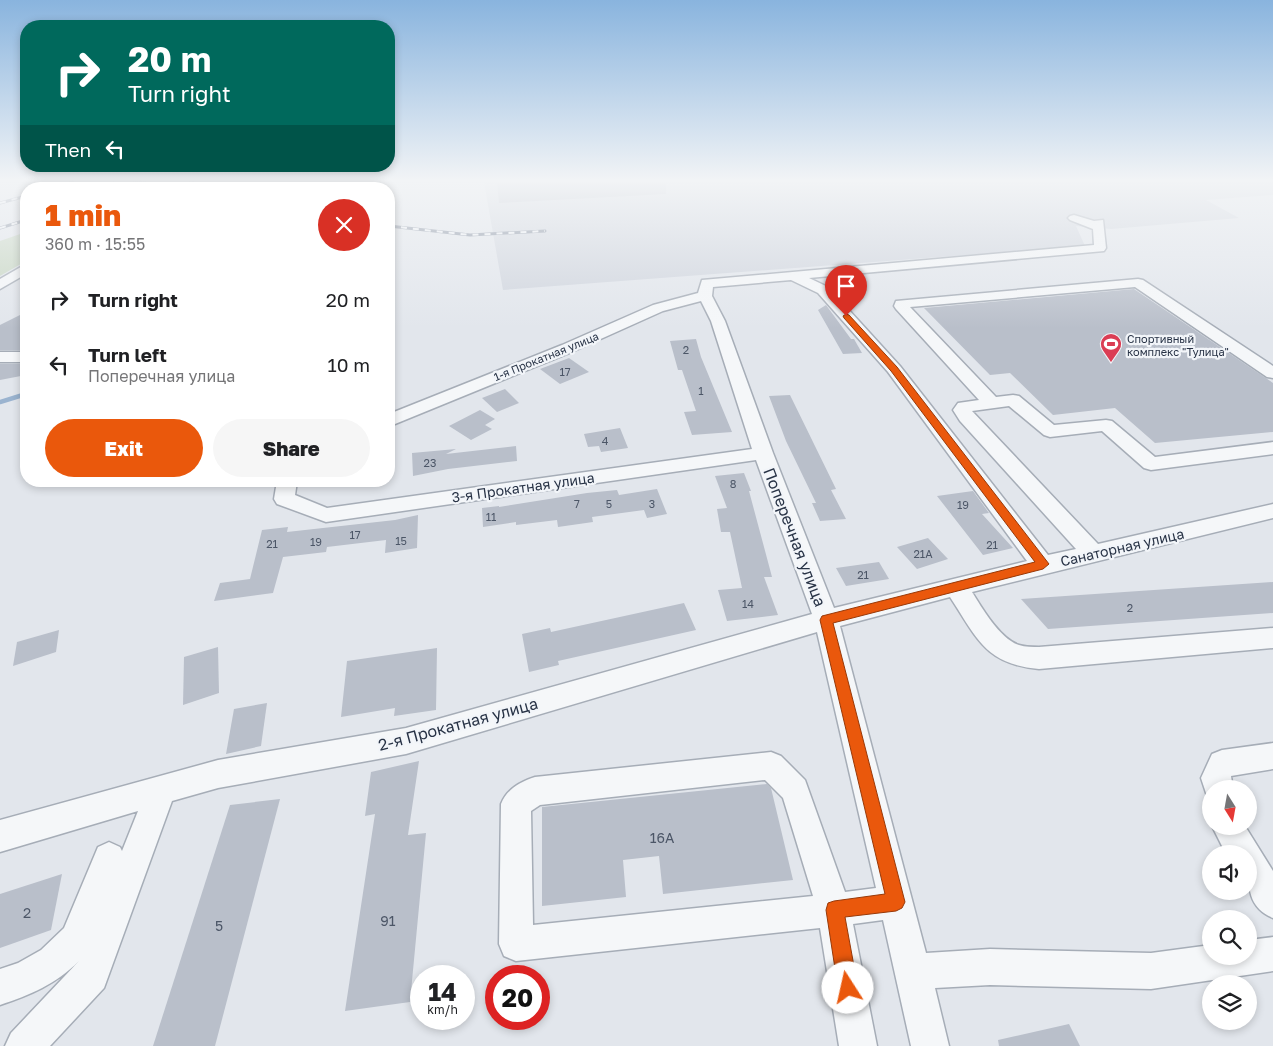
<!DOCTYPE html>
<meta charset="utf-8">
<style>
body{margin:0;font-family:"Golos Text",sans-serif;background:#f6f6f6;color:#202124;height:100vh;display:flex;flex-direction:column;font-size:19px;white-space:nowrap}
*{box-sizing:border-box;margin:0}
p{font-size:16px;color:#757577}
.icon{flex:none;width:28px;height:28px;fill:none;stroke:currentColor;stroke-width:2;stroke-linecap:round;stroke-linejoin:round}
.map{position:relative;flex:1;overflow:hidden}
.side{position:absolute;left:20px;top:182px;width:375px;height:305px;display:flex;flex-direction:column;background:#fff;border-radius:20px;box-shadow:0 2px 8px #0003}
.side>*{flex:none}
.top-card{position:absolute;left:20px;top:20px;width:375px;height:152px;border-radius:20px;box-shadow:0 2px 8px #0003;background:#00695c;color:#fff;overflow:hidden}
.needle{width:32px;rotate:169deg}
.tools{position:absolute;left:1202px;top:780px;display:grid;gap:10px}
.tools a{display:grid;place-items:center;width:55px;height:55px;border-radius:50%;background:#fff;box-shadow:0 2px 8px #0003;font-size:25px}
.speed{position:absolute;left:410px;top:965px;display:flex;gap:10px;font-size:25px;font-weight:700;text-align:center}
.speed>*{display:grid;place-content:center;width:65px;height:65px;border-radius:50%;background:#fff;box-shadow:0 2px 8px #0003;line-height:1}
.speed small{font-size:12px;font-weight:400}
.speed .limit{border:8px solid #d22;background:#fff;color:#111}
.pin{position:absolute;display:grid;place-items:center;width:42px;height:42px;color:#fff;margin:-51px -21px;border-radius:50% 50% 50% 0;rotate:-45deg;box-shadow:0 0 5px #0007}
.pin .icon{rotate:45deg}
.me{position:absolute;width:55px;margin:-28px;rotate:350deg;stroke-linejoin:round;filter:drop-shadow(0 0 4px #0008)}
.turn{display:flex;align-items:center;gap:18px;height:105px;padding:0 25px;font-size:22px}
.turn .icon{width:65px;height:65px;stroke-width:2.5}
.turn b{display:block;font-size:35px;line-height:42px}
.then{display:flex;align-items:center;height:48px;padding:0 25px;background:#0003;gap:10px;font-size:19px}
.round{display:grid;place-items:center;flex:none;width:52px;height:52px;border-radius:26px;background:#f6f6f6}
.overview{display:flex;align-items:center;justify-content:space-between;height:85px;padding:0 25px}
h1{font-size:30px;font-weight:800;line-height:38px;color:#ea580c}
.action{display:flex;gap:10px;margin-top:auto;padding:10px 25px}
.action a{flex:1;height:58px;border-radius:30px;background:#ea580c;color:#fff;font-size:20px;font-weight:800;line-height:58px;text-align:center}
.action a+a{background:#f6f6f6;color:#202124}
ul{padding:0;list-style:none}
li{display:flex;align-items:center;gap:15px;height:65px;padding:0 25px}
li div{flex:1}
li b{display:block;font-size:19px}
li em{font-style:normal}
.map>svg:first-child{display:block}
</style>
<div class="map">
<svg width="1273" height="1046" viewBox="0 0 1273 1046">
<rect width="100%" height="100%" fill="#e2e6ec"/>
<path fill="#d0d5de" d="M484 182H1271L1273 183V195L1206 200 1239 218 1111 229 1076 226 1085 246 503 290Z"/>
<path fill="#c7d6c2" d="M26 232V261L0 276V241Z"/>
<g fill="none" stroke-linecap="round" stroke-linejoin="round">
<path stroke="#9ab3cf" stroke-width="3" d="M361 189 380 182"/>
<path stroke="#9ab3cf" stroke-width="4.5" d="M0 402 26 394"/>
</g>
<g fill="#b9bfca">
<path d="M497 182H666V194L499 203Z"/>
<path d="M1134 289 1273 383V432L1155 443 1115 408 1053 415 1010 373 990 375 924 308Z"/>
<path d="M826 305 851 339H854L862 353 843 354 818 310Z"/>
<path d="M26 312V350H0V325Z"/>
<path d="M696 339 701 357 732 432 692 435 684 412 696 411 682 370H678L670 341Z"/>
<path d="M569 358 589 372 560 384 540 369Z"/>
<path d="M0 364H26V375L0 380Z"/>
<path d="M505 389 519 403 497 412 482 398Z"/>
<path d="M790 395 836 489 831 490 846 519 820 521 812 503H816L786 441 769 396Z"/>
<path d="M480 410 495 419 485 425 492 429 471 440 449 426Z"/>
<path d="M620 428 628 448 601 452 599 446 588 447 584 434Z"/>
<path d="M516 446 517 461 448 469 413 476 412 453 456 449 446 454Z"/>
<path d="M744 473 751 491H749L772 577H764L778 615 727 621 718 590 742 588 730 532H721L717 509 727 508 715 476Z"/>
<path d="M657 489 667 514 647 518 644 510 592 517 593 522 558 527 557 520 516 525V522L483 527 482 508 499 506V507L587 493 617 490 619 495Z"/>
<path d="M973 491 989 513 982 514 1013 548 983 555 937 496Z"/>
<path d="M418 515 417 548 385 553 386 540 327 547 326 552 283 557 273 593 214 601 220 583 250 579 262 530 288 527 287 532 395 520Z"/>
<path d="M928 538 948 559 917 569 897 547Z"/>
<path d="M879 562 889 579 846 586 836 568Z"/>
<path d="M1273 582V613L1048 629 1021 599Z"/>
<path d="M684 603 696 630 558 661 559 665 529 672 522 634 550 628 551 632Z"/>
<path d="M59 630 56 652 13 666 17 642Z"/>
<path d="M218 647 219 693 183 705 184 657Z"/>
<path d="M437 648 436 710 394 716 395 708 341 717 347 661Z"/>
<path d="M267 703 261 746 226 754 234 709Z"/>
<path d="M419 761 408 835 426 833 410 1002 345 1011 375 814 365 816 371 772Z"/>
<path d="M767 784 771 788 793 880 663 894 659 856 623 860 626 897 542 906V807Z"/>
<path d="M280 799 215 1046H153L230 805Z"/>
<path d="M62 874 51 930 0 948V894Z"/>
<path d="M1069 1024 1080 1046H999L998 1040Z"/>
</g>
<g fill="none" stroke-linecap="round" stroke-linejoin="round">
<g stroke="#a6adb7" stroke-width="3">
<g id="minor">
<path d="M134 182H145L139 189H127Z"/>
<path d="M1074 215 1094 221 1103 220 1106 248 1104 251 809 278 828 287 900 366 1048 555 1076 549 960 421 953 410 958 403 979 400 896 309 894 306 896 301 1138 279 1143 280 1273 366V378L1267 377 1135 287 910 307 996 397 1013 395 1019 396 1054 425 1106 420 1112 421 1155 457 1273 442V454L1151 470 1144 468 1102 431 1050 437 1044 435 1009 406 972 411 1098 544 1273 504V518L972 592C982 608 1000 639 1019 645 1025 647 1033 647 1039 647L1273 628V648L1039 669C985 664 977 638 950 597L840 626 926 953 990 949 1151 953 1211 945V956H1249V940L1273 937V971L1151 989 990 985 935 988 949 1046H911L883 920 853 924 877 1046H839L820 928 516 961 504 956 499 944 501 804C507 789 520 782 535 777L771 752 781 756 805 780 845 892 876 888 817 632 406 754 218 788 172 801 104 988 50 1046H5L11 1033 79 961C56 984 30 995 0 1005V969L18 963 41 950 64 928 98 847 109 842 120 847 122 851 138 811 0 852V820L218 760 406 728 812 614 756 460 326 522 277 504 274 499 277 481H297L295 495 327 508 752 449 711 321 701 301 663 311 574 351 395 424 389 425V414L562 345 653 305 698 293 702 280 1094 245 1093 229 1070 220 1068 218 1070 216ZM791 280 818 293 888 372 1027 561 834 608 773 453 725 321 712 296 713 287ZM765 780 783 798 813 896 533 925 531 811 540 805Z"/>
<path d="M26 264V274L0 289V279Z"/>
<rect x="0" y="352" width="26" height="10"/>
<path d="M1273 743V769L1231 776 1233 789H1211V801L1208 799 1201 778 1212 754 1222 750Z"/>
<path d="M1212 826H1245L1273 871V918C1244 906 1249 880 1249 854H1226Z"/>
</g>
</g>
<use href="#minor" fill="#f5f7f9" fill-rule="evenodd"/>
<g stroke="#7a8597" stroke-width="3">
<g id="rail">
<path d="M190 182 208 189"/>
<path d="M32 189 49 184"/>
<path d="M50 189 73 182"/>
<path d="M99 189 113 182"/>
<path d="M0 203 26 196"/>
<path d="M389 226 470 235 545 231"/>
<path d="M0 228 26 220"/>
</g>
</g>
<use href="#rail" stroke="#f2f5f9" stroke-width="2" stroke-dasharray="6" stroke-linecap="butt"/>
</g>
<linearGradient id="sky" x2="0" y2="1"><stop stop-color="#89b4de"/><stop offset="0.55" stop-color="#f2f4f6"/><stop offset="1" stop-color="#f2f4f6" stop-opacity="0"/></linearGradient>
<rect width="1273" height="328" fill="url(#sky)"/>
<path fill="#ea580c" stroke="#983908" d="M846 314 849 315 897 367 1049 564 1043 569 833 623 905 902 902 908 896 911 845 917 858 988 855 994 848 997 841 994 838 988 826 910 828 903 834 901 885 894 820 620 822 616 826 615 1035 562 891 371 844 318 843 316Z"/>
<defs>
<g id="stadium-pin" transform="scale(1.125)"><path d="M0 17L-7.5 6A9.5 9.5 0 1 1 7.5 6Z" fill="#db3d54" stroke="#f2f5f9"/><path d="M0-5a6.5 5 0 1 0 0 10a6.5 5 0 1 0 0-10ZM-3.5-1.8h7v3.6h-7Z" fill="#fff"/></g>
</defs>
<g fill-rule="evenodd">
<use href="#stadium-pin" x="1111" y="344"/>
</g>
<g text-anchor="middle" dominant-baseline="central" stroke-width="4.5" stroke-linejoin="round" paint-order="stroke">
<g font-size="11" fill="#283346" stroke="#f2f5f9" text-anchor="start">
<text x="1127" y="338">Спортивный<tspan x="1127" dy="13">комплекс "Тулица"</tspan></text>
</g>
<g font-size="11" fill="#4c5667">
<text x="686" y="349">2</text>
<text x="565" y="371">17</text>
<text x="701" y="390">1</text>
<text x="605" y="440">4</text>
<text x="430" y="462">23</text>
<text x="733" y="483">8</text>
<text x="577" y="503">7</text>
<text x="609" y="503">5</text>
<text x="652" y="503">3</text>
<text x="963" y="504">19</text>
<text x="491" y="516">11</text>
<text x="355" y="534">17</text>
<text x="401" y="540">15</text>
<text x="316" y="541">19</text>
<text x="272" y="543">21</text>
<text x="992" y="544">21</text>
<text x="923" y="553">21А</text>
<text x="863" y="574">21</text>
<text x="748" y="603">14</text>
<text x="1130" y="607">2</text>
</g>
<g font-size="11" fill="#283346" stroke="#f2f5f9">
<text transform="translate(546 356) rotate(-22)">1-я Прокатная улица</text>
</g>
<g font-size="14" fill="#283346" stroke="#f2f5f9">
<text transform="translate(523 487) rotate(-8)">3-я Прокатная улица</text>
<text transform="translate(1122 547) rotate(-13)">Санаторная улица</text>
</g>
<g font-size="14" fill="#4c5667">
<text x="662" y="837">16А</text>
<text x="27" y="912">2</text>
<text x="388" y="920">91</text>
<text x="219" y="925">5</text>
</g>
<g font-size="16" fill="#283346" stroke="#f2f5f9">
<text transform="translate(795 537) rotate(69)">Поперечная улица</text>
<text transform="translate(458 724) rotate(-15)">2-я Прокатная улица</text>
</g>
</g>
</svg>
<div class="tools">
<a><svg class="needle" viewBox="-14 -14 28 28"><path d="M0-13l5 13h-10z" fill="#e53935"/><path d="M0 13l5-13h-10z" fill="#757577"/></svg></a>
<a><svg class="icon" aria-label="sound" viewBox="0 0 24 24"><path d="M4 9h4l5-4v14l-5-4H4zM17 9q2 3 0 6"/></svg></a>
<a><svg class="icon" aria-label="search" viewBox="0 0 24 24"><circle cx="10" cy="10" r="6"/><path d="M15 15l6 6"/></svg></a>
<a><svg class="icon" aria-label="layers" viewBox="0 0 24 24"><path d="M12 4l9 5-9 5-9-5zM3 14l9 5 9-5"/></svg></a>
</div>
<div class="speed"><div>14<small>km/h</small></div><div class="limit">20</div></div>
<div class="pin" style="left:846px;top:316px;background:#d93025"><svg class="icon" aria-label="arrive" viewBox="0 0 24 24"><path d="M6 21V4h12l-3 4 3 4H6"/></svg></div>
<svg class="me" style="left:848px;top:988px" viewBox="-20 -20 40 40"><circle r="19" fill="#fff"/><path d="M0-13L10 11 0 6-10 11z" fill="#ea580c"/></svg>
<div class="top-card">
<div class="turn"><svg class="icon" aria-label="right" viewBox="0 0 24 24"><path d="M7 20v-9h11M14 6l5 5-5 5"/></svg><div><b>20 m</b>Turn right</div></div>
<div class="then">Then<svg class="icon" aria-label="left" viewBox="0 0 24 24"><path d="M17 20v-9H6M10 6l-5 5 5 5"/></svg></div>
</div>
<section class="side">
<div class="overview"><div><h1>1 min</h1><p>360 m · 15:55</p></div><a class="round" style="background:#d93025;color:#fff"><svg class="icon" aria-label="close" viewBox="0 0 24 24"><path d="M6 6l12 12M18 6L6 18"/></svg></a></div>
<ul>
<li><svg class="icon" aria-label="right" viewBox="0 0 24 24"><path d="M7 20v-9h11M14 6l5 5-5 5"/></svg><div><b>Turn right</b></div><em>20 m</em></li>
<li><svg class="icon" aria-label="left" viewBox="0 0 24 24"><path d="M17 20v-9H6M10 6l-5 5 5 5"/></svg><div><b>Turn left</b><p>Поперечная улица</p></div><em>10 m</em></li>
</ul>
<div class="action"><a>Exit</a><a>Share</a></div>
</section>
</div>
